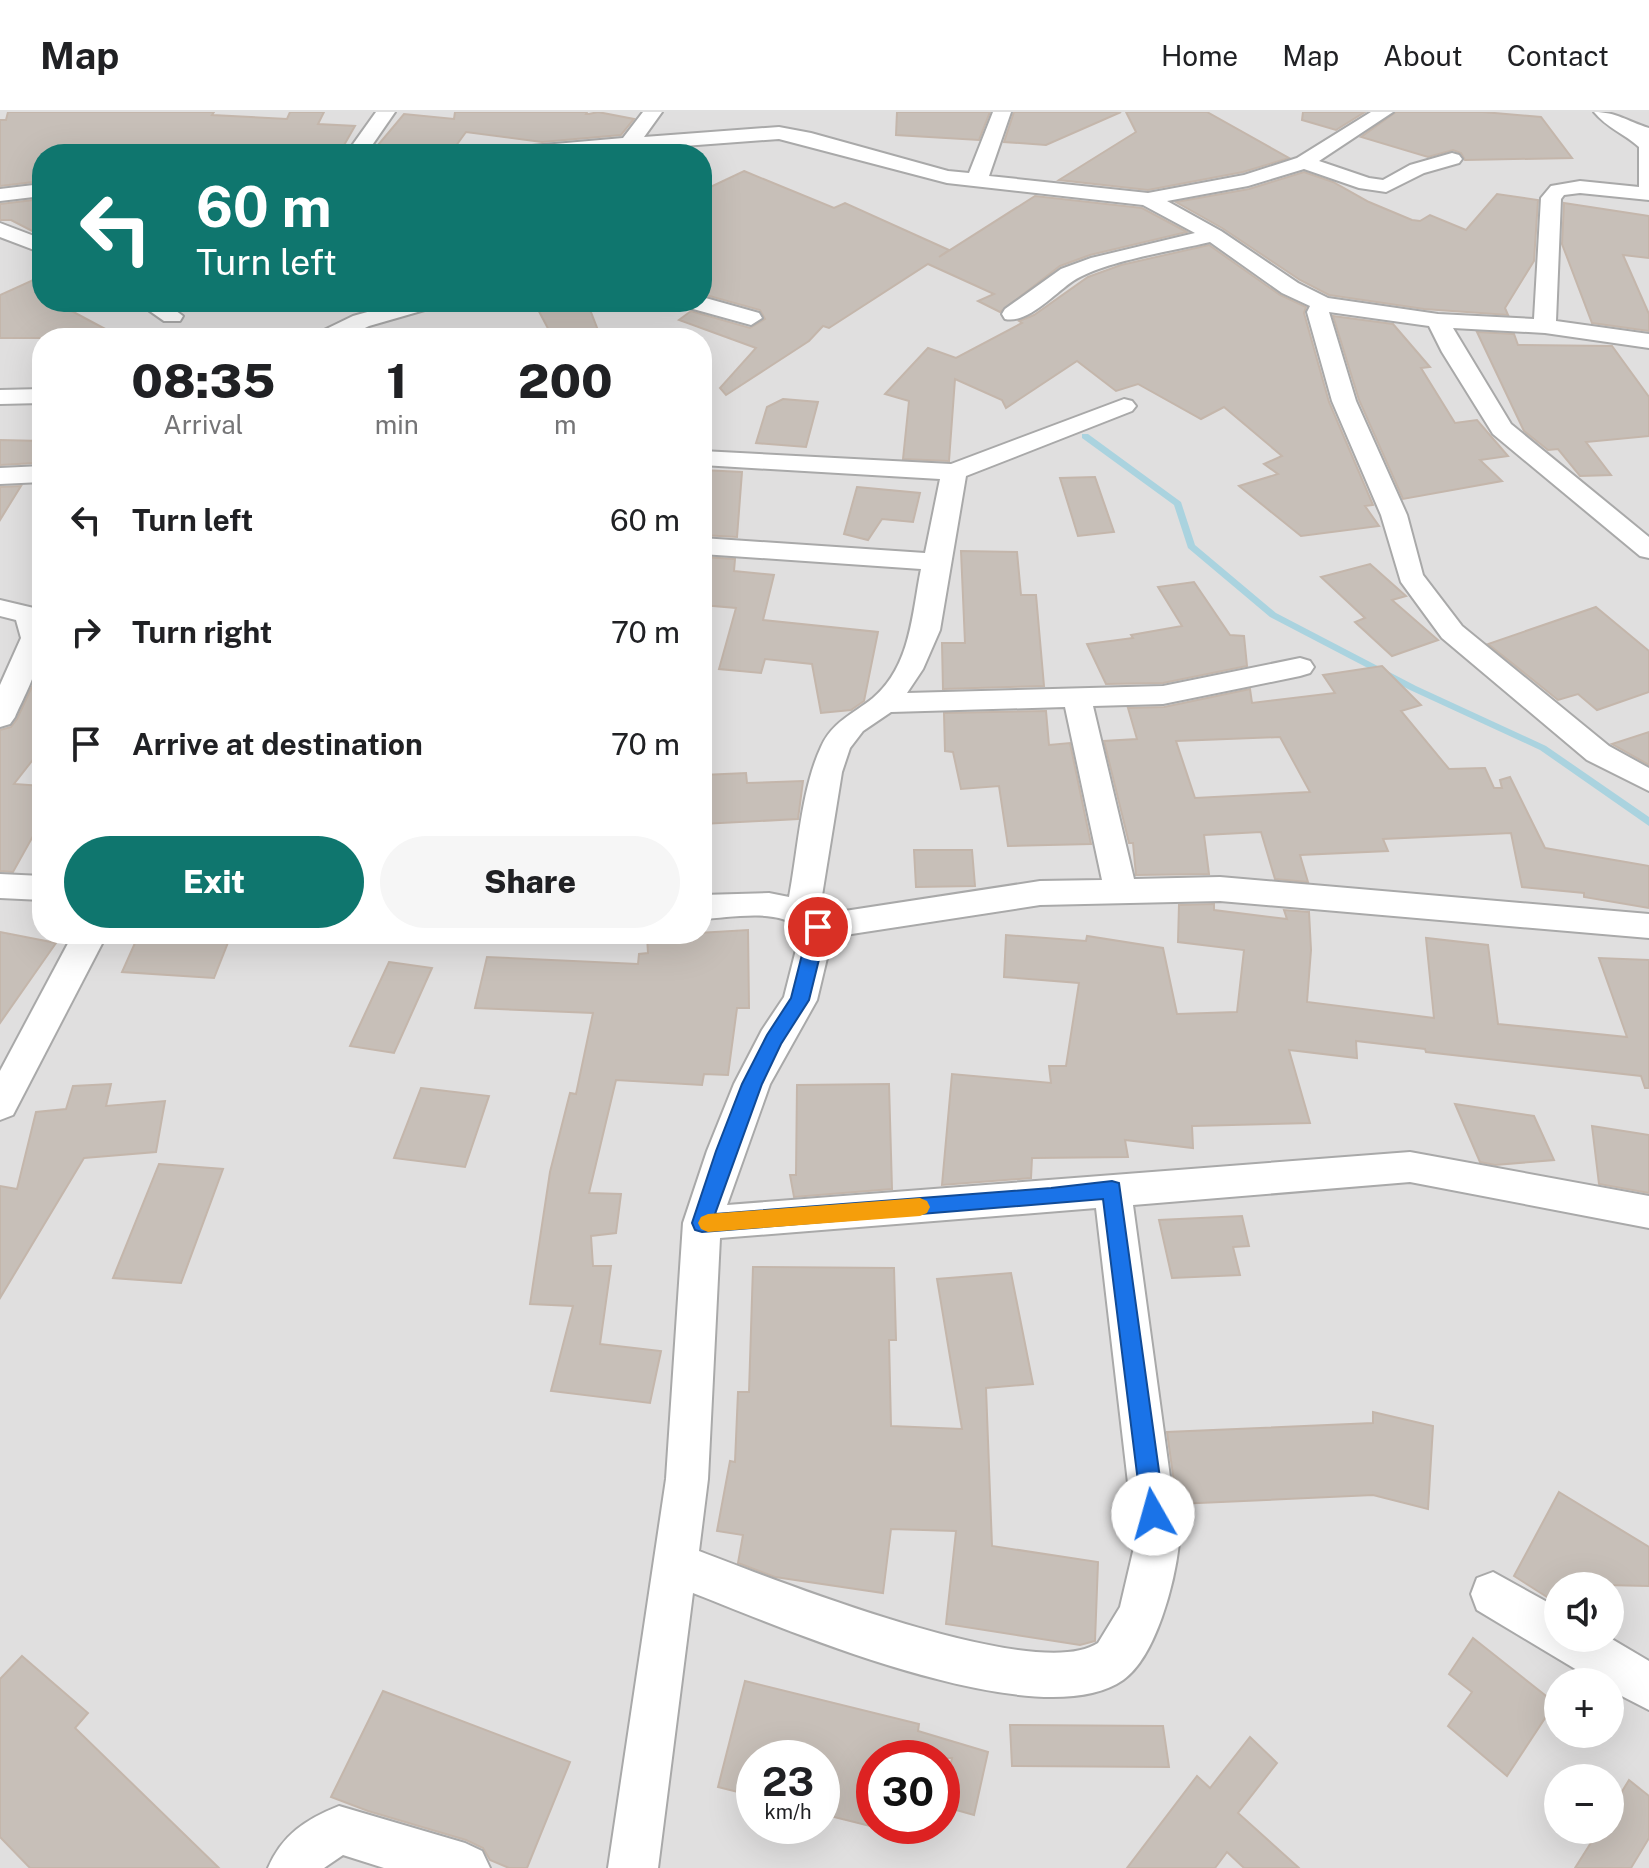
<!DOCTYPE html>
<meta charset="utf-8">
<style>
body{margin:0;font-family:"Public Sans",sans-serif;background:#f6f6f6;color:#202124;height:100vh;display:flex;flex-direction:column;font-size:30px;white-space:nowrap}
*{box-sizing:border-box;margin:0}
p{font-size:26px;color:#757577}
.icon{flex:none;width:44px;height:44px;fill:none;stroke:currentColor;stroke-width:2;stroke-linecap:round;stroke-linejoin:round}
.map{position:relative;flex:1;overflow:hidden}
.drawer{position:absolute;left:32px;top:216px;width:680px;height:616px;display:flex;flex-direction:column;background:#fff;border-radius:32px;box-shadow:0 8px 32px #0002}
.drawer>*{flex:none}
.banner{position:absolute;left:32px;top:32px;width:680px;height:168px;border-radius:32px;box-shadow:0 8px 32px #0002;background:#0f766e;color:#fff;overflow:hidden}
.controls{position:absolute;left:1544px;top:1460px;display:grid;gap:16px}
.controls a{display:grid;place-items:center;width:80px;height:80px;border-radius:50%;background:#fff;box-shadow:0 8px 32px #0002;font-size:40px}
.speed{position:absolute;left:736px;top:1628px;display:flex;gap:16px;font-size:40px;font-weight:700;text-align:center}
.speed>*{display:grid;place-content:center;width:104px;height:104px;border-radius:50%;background:#fff;box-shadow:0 8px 32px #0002;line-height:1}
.speed small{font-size:20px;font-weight:400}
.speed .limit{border:12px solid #d22;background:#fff;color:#111}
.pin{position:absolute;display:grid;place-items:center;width:68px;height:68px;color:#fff;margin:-34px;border:4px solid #fff;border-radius:50%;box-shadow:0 2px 8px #0007}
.me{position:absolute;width:88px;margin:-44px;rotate:353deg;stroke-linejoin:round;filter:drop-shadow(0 0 6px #0008)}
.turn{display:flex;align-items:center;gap:28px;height:168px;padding:0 32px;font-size:36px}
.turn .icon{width:104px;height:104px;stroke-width:2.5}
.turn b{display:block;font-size:56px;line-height:68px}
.eta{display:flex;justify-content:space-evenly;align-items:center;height:136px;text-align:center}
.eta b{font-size:48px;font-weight:800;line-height:56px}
.button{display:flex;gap:16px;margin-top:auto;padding:16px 32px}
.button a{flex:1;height:92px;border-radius:48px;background:#0f766e;color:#fff;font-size:32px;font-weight:800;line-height:92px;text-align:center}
.button a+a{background:#f6f6f6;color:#202124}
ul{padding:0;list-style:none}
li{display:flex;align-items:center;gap:24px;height:112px;padding:0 32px}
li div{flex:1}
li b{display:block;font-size:30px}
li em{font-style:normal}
header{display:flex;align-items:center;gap:48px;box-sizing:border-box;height:112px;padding:0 40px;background:#fff;border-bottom:2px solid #e0e0e0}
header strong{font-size:38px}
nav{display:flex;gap:44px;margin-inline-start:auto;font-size:28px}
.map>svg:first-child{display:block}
</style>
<header>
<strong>Map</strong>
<nav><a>Home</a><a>Map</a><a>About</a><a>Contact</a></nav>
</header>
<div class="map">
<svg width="1649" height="1756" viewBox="0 0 1649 1756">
<rect width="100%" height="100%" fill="#f2efe9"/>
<path fill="#e0dfdf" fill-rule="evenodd" d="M0 0H1649V1756H0ZM42 42H702V190H42ZM42 226H702V822H42ZM1558 1474H1610V1526H1558ZM1558 1570H1610V1622H1558ZM754 1646H822V1714H754ZM874 1646H942V1714H874ZM1558 1666H1610V1718H1558Z"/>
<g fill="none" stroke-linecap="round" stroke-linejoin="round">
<path fill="#aad3df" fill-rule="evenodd" d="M1082 322H1088L1181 390 1195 433 1276 501 1416 574 1546 634 1649 705V714L1540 638 1410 578 1270 505 1188 436 1174 393 1082 326Z"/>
</g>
<g fill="#c7bfb8" stroke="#c4b6ab" stroke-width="2" fill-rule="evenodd">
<path d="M8 0H214L212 3 287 7 290 0H324L318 12 355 14 339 42 230 38 227 42H42V69L0 74V8H6Z"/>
<path d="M455 0H587L586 2H589L598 0 634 7 621 23 542 30 466 20 450 42 378 33 404 2 454 7Z"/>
<path d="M897 0H990L979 28 896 23Z"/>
<path d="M1014 0H1121L1046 33 1004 30Z"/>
<path d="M1126 0H1207L1289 46 1243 60 1148 78 1059 68 1136 20Z"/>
<path d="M1303 0H1365L1336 18 1302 8Z"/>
<path d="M1396 0H1483L1541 5 1572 46 1465 48 1461 41 1453 38 1428 45 1361 25Z"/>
<path d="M744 59 834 96 845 91 949 138 939 145 1035 84 1142 96 1187 120 1090 143 1060 154 1000 200 978 189 994 182 928 152 829 216 823 214 809 229 726 283 720 276 756 236 679 208 691 199 750 216 765 207 760 198 702 182V79Z"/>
<path d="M1304 60 1333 70 1369 90 1412 108 1420 109 1430 103 1466 118 1497 82 1538 88 1534 149 1505 196 1508 203 1424 197 1329 183 1300 168 1222 116 1176 90 1249 77Z"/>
<path d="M42 87V124L11 108H0V92Z"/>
<path d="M1564 91 1649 104V146L1623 143 1649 202V219L1592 211 1562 132Z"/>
<path d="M1209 133 1280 183 1306 195 1304 201 1329 290 1373 393 1365 394 1379 414 1301 424 1239 374 1278 362 1264 352 1282 344 1224 295 1201 307 1138 272 1116 279 1077 249 1006 296 1002 288 955 267 949 349 903 347 909 289 885 282 928 236 956 246 1022 211 1019 209 1034 203 1088 165 1121 153Z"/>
<path d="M42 164V190H55L122 226H0V183Z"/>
<path d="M534 190H587L601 226H553Z"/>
<path d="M1333 204 1393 212 1430 255 1421 256 1455 311 1477 308 1508 344 1480 348 1502 369 1403 387 1359 288Z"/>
<path d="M1477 220 1514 222 1518 233 1612 234 1649 285V324L1586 330 1611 363 1580 364 1558 337 1548 338 1524 319Z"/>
<path d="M783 287 818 290 806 335 756 331 767 295Z"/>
<path d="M0 328 42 329V339L35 351 0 353Z"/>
<path d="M702 358 742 360 737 425 702 423Z"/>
<path d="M1095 365 1114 420 1078 424 1060 366Z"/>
<path d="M21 374 0 408V375Z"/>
<path d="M857 375 920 381 913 410 882 407 868 428 844 422Z"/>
<path d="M961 439 1017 440 1021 483H1036L1044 574 943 577 942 531H965Z"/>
<path d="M702 445 735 447 734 459 774 463 763 508 878 520 864 589 851 598 821 601 812 552 765 547 761 561 719 557 736 496 702 493Z"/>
<path d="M1370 452 1406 484 1392 488 1438 528 1392 544 1355 510 1365 506 1321 465Z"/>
<path d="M1194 470 1230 523 1244 524 1247 554 1163 571 1106 572 1087 532 1133 526 1131 523 1182 514 1158 475Z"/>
<path d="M1596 495 1649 539V580L1597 598 1578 582 1558 588 1488 532Z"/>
<path d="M42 553V636L14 672 42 674V708L13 760 0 759V618L11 615 17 607Z"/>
<path d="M1382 554 1421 593 1401 599 1449 657 1485 656 1494 676H1502L1500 668 1510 665 1545 736 1649 754V796L1584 785V781L1522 775 1511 721 1383 727 1388 739 1300 743 1308 770 1275 767 1261 720 1204 723 1209 762 1136 763 1133 731H1129L1104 629 1137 627 1128 596 1164 595 1250 577 1252 591 1335 581 1323 563ZM1280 625 1310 680 1195 686 1176 629Z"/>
<path d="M1046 599 1049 633 1070 631 1091 732 1008 734 999 674 961 677 953 640 945 639 944 601Z"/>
<path d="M1649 620V653L1612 632Z"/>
<path d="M746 661 747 671 803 669 798 707 702 712 703 663Z"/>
<path d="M914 738H972L975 774 916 775Z"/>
<path d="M1214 792V798L1287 807 1284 798 1309 800 1311 838 1307 890 1434 906 1426 826 1488 833 1498 912 1627 925 1599 846 1649 848V976H1645L1641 964 1426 940 1425 937 1356 929 1357 946 1289 938 1310 1011 1192 1014 1193 1036 1125 1028 1128 1045 1032 1046 1031 1066 942 1073 952 962 1051 971 1049 954H1066L1079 871 1004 865 1006 823 1086 829 1087 824 1163 836 1177 902 1237 900 1244 838 1178 830 1179 793Z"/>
<path d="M748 818 749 896H737L728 963 704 962 702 973 616 968 589 1081 621 1082 616 1121 591 1124 593 1154H611L600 1232 661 1239 650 1291 551 1279 573 1194 530 1192 550 1060 570 981 576 982 593 901 475 896 487 845 638 852 639 842 648 841 647 824Z"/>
<path d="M0 820 56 831 0 911Z"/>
<path d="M139 822H211L231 823 214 866 122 860Z"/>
<path d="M389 850 432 856 394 941 350 934Z"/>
<path d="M111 972 106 994 165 989 156 1040 84 1046 0 1186V1074L17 1077 36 1000 66 997 73 974Z"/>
<path d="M889 972 892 1077 794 1085 790 1063H796L797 973Z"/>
<path d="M421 976 489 984 465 1055 394 1046Z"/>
<path d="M1455 992 1534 1004 1554 1048 1495 1053 1480 1050Z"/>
<path d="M1592 1014 1649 1023V1081L1599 1072Z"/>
<path d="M159 1052 223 1057 181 1171 113 1166Z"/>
<path d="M1242 1104 1249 1134 1233 1135 1240 1163 1172 1166 1159 1108Z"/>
<path d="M753 1155 894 1156 896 1228H889L891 1314 962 1317 937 1167 1011 1161 1033 1272 986 1276 992 1434 1098 1450 1095 1529 1080 1533 946 1512 956 1419 891 1417 883 1481 775 1465 738 1451 743 1423 717 1419 730 1349 735 1350 738 1280H749Z"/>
<path d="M1373 1300 1433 1314 1428 1397 1373 1383 1177 1392 1167 1320 1373 1311Z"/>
<path d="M1559 1380 1649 1435V1474L1558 1472V1492L1514 1464Z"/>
<path d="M1473 1526 1555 1591 1507 1664 1448 1614 1472 1580 1449 1562Z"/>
<path d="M22 1544 88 1601 75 1616 219 1756H30L0 1725V1567Z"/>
<path d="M745 1569 919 1612 918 1619 988 1640 974 1703 942 1694 952 1646H874V1715L822 1702V1646H754V1684L718 1675Z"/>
<path d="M383 1579 570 1650 527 1756H509L490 1748 483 1736 466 1728 368 1699 331 1685Z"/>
<path d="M1010 1613 1163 1614 1169 1655 1012 1654Z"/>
<path d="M1250 1625 1277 1651 1238 1701 1299 1756H1244L1227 1740 1215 1756H1127L1197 1664 1210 1676Z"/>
<path d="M1629 1668 1649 1684V1726L1631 1756H1575L1599 1718H1610V1699Z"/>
</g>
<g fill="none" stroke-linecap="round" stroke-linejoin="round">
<g stroke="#a9a9a9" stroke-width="4">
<g id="minor">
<path d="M376 0H395L366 42H346Z"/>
<path d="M643 0H662L644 25 779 15 811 21 948 59 969 61 993 0H1011L989 64 1148 81 1244 63 1297 46 1371 0H1393L1319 49 1369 66 1383 68 1410 53 1452 41 1459 43 1462 47 1459 51 1424 61 1386 80 1359 76 1304 57 1248 74 1167 89 1221 119 1298 171 1328 186 1438 202 1534 207 1541 86 1551 74 1580 69 1639 75V35C1625 22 1607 16 1594 0 1617 0 1626 9 1649 16V88L1580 81 1564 83 1561 87 1556 209 1649 222V236L1545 221 1453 216 1511 312 1649 425V446L1640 444 1493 322 1442 240 1429 214 1329 200 1356 289 1407 403 1423 463 1462 514 1609 634 1649 656V679L1587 648 1442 526 1401 470 1381 403 1332 289 1307 200 1310 194 1282 181 1210 130C1173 139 1104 149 1073 169 1055 181 1028 212 1005 207L1002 202 1005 197 1061 157 1091 146 1195 121 1143 93 947 71 779 27 577 42H499L509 36 623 26Z"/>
<path d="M42 72V84L0 89V77Z"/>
<path d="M0 111 42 127V141L0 125Z"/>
<path d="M702 185 759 201 762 206 751 213 686 195 683 190H702Z"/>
<path d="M137 190H164L183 204 180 209H164Z"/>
<path d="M403 190H438L435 195 369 214 344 226H315L318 221 353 204Z"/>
<path d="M42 277V291L0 292V278Z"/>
<path d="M1124 287 1132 289 1136 294 1132 299 966 364 940 518 923 557 907 581 1163 574 1300 546 1310 549 1314 555 1310 561 1300 564 1163 592 1093 594 1134 767 1220 765 1649 802V826L1220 789 1040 793 832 825 817 888 770 972 727 1093 1410 1040 1649 1084V1116L1410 1070 1133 1093 1179 1431C1175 1470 1156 1545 1123 1568 1038 1627 783 1516 693 1481L658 1756H608L666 1367 683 1111 707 1039 734 972 762 918 784 885 801 818C780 795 730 806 702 807V783L769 781 789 785C798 738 801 678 821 635 832 610 853 602 873 586 911 554 912 501 921 457L702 442V426L925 441 940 367 702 353V339L951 352ZM1065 595 1102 768 1040 769 825 802 820 796 842 660 850 636 863 619 891 600ZM1096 1096 1135 1431 1120 1495 1098 1531C1036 1573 770 1466 699 1439L708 1367 720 1126Z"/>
<path d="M42 354V370L0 372V356Z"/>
<path d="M0 488 38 497C57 525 27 578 15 605L10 612 0 615V573L21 526 16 508 0 504Z"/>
<path d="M0 762 42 764V788L0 786Z"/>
<path d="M73 822H107L13 1003 0 1008V959Z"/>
<path d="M1493 1460 1558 1496V1526H1610L1649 1549V1598L1610 1578V1570H1597L1477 1498 1471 1482 1477 1466Z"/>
<path d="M339 1694 465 1731 482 1739 490 1756H384L343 1743 324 1756H268C282 1723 306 1707 339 1694Z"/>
</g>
</g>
<use href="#minor" fill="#fff" fill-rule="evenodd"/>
</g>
<path fill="#1a73e8" stroke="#114b97" stroke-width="2" d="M818 808 827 815 809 888 781 932 762 972 715 1102 1051 1076 1112 1069 1119 1071 1165 1402 1161 1410 1153 1414 1145 1410 1142 1402 1103 1087 702 1120 695 1118 692 1111 716 1039 742 972 767 923 791 886 809 815Z"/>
<path fill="#f59e0b" d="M920 1086 927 1089 930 1095 927 1101 920 1104 708 1120 701 1117 698 1111 701 1105 708 1102Z"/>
</svg>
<div class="controls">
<a><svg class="icon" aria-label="sound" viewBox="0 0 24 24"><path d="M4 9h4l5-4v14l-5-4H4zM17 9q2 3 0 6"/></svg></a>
<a>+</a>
<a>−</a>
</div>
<div class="speed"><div>23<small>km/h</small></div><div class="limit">30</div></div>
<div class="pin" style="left:818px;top:815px;background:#d93025"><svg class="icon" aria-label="arrive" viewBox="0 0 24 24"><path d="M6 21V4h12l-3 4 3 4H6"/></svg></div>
<svg class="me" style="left:1153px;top:1402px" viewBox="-20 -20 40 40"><circle r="19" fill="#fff"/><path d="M0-13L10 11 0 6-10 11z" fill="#1a73e8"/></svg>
<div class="banner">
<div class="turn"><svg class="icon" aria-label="left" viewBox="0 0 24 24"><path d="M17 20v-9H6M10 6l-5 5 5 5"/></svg><div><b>60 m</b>Turn left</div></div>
</div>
<section class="drawer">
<div class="eta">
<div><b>08:35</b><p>Arrival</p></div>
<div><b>1</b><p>min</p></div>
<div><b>200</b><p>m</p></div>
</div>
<ul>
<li><svg class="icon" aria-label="left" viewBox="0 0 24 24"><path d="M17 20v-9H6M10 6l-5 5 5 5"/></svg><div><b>Turn left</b></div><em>60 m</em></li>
<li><svg class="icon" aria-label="right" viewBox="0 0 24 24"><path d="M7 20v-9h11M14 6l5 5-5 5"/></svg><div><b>Turn right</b></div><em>70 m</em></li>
<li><svg class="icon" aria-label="arrive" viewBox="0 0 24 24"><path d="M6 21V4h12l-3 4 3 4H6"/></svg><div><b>Arrive at destination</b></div><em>70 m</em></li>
</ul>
<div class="button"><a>Exit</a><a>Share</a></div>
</section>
</div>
